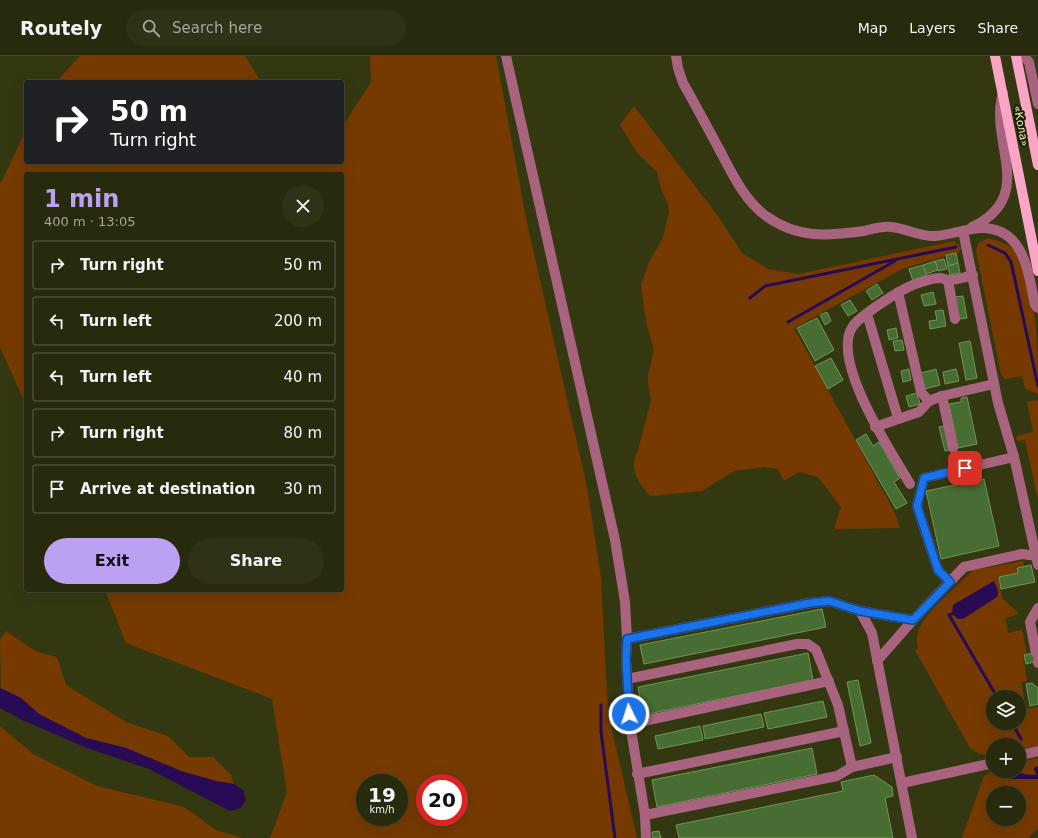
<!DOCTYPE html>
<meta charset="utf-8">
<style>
body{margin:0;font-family:"DejaVu Sans",sans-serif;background:#2f3216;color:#f1f3f6;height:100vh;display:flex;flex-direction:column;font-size:15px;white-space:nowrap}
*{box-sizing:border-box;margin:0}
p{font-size:13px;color:#a4a79d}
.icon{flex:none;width:22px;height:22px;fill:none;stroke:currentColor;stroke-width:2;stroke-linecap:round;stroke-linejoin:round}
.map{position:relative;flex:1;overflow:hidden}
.panel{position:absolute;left:24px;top:116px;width:320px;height:420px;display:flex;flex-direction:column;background:#272a0d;border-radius:4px;box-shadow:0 4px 16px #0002,0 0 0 1px #43462e}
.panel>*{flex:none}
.guide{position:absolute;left:24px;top:24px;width:320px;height:84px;border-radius:4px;box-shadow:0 4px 16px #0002,0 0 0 1px #43462e;background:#202124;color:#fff;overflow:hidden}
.buttons{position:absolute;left:986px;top:634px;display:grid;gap:8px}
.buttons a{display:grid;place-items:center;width:40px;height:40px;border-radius:50%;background:#272a0d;box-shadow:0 4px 16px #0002,0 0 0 1px #43462e;font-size:20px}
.speed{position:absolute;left:356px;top:718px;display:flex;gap:8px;font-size:20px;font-weight:700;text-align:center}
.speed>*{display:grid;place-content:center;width:52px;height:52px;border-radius:50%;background:#272a0d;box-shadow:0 4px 16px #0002,0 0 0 1px #43462e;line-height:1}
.speed small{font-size:10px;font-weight:400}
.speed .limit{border:6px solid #d22;background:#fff;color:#111}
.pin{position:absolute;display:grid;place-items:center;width:34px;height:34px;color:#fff;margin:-17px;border-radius:8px;box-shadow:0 2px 6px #0006}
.me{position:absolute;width:44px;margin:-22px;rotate:356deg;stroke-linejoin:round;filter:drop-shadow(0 0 3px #0008)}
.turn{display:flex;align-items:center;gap:14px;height:84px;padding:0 20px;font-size:18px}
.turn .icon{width:52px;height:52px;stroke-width:2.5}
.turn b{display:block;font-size:28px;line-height:34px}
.round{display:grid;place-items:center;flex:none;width:42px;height:42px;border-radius:21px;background:#2f3216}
.head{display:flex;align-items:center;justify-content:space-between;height:68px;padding:0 20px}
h1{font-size:24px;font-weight:800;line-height:30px;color:#bca0f2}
.cta{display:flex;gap:8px;margin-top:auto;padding:8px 20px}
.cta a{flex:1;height:46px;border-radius:24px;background:#bca0f2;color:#111;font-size:16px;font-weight:800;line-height:46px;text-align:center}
.cta a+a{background:#2f3216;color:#f1f3f6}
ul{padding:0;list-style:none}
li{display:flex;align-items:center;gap:12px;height:50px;margin:0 8px 6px;padding:0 12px;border:2px solid #43462e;border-radius:4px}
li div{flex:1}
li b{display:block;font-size:15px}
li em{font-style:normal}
header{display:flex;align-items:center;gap:24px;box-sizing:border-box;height:56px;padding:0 20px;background:#272a0d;border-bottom:1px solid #43462e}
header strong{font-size:19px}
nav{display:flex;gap:22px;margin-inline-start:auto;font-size:14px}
.search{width:280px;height:36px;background:#2f3216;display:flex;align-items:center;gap:10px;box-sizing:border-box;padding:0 14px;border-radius:22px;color:#a4a79d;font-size:15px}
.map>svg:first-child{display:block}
</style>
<header>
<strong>Routely</strong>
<div class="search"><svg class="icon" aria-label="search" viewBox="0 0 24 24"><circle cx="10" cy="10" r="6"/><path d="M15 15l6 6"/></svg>Search here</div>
<nav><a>Map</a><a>Layers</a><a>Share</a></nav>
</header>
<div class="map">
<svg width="1038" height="782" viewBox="0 0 1038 782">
<rect width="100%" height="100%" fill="#343811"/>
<g fill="#763a00" fill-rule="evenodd">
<path d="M80 0H245L261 26H56Z"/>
<path d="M370 0H496L527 167 587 431 601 522 608 657 637 782H270L287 736 272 643 126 587 105 534H342V118H26V349L0 291V129L26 74V106H342V71L371 26ZM365 727H399V761H365ZM425 727H459V761H425Z"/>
<path d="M634 50 718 160 742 197 768 213 799 218 954 185 961 192 959 196 902 213 794 272 894 455 900 472 834 473 841 451 818 421 799 416 784 425 778 413 764 411 734 415 702 435 650 440C638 425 628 414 638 394L651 344 648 327V319L654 294 646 265 641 229 649 206 662 184 669 157 668 148 661 133 657 116 637 97 620 69Z"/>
<path d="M988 182C998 185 1008 187 1015 195 1038 222 1038 302 1038 338L1025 333 1022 320 1005 323 1001 318 976 195 978 187Z"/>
<path d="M1038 344V444L1025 384 1017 385 1016 380 1033 376 1027 346Z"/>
<path d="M1023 505 1024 510 1016 511 1017 517 998 521 1002 542 1019 558 1005 562 1008 577 1022 574 1027 598 1023 599 1027 625 1021 626 1026 653 1038 651V690L1019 695V689H993V700L979 698 970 692 915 594 918 593C917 586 916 578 920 571 927 555 956 531 969 518L974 514ZM991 526 997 529 998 536 997 541 953 549 988 530ZM993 641H1019V667H993Z"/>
<path d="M6 575 37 596 57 601 66 629 126 666 168 680 189 701H213L231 719 234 728 216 725 181 715 126 692 86 682 39 658 21 642 1 632 0 584Z"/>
<path d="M0 670 33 698 97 730 184 751 216 774 243 782H0Z"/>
<path d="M1038 702V710L1034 712 1037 720 1022 719 1017 715H1019V706Z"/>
<path d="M993 715H1002L1010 720 1008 723H1038V772L1028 782H962L984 720ZM993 737H1019V763H993Z"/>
</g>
<g fill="#290a55">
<path d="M994 525 998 536 997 541 963 563H958L952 558 953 549Z"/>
<path d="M0 632 21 642 39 658 86 682 126 692 181 715 216 725 234 728 243 734 246 744 241 752 230 755 149 713 87 692 22 664 0 652Z"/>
<path d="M1038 710V723H1008L1009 720 1002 718 1001 715C1014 715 1023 719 1036 719L1034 712Z"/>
</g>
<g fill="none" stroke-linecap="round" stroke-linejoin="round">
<g stroke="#290a55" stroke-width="3">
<path d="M988 189 1005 197 1011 206 1038 330"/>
<path d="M750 242 765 230 956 191"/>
<path d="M788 266 895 205"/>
<path d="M952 558 949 559 997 641"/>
<path d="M601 649V676L615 782"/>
<path d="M1012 667 1021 683"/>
</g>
</g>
<g fill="#486d32" stroke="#6f9659">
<path d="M956 197 958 207 948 210 946 199Z"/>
<path d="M944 203 947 213 938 215 935 205Z"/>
<path d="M935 205 938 214 926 218 923 209Z"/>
<path d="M958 207 960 217 950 219 948 210Z"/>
<path d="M923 209 927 220 913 225 909 213Z"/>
<path d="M877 228 883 237 872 244 866 235Z"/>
<path d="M933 236 936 248 924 250 921 239Z"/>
<path d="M963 240 967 262 959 263 954 241Z"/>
<path d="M850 244 857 255 848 260 841 249Z"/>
<path d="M943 254 946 270 930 273 929 265 937 264 935 255Z"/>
<path d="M827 256 831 265 825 269 820 259Z"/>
<path d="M817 262 834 294 815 305 797 272Z"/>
<path d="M896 272 898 282 889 284 887 274Z"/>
<path d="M902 284 904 294 895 295 893 285Z"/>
<path d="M970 285 977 322 966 324 959 287Z"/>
<path d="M831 302 843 324 828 333 815 310Z"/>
<path d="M909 313 911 324 903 326 901 315Z"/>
<path d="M936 313 940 329 925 333 921 317Z"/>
<path d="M956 313 959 325 945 328 943 316Z"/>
<path d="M917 337 920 348 909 351 906 340Z"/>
<path d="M967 341 977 388 958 392 949 348 961 346V342Z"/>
<path d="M945 370 950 394 945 395 939 371Z"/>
<path d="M866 378 873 390 879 386 900 422 894 426 907 447 896 453 856 384Z"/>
<path d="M984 423 999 490 941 503 926 435Z"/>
<path d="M1031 509 1035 526 1001 533 999 521 1018 517 1017 512Z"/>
<path d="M822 553 826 571 644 608 640 589Z"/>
<path d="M1038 596V605L1026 608 1024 599Z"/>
<path d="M808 597 813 624 643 659 638 631Z"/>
<path d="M858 624 871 687 860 690 847 626Z"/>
<path d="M1032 627 1038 632V648L1030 650 1026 628Z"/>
<path d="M823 645 827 661 768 673 764 657Z"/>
<path d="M761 658 764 671 705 683 703 670Z"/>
<path d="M700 670 703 684 658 693 655 680Z"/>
<path d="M812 692 817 718 657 751 652 724Z"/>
<path d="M874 719 892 731 893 740 885 742 893 782H679L676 769 843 735 841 726Z"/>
<path d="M659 775 661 782H653L652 776Z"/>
</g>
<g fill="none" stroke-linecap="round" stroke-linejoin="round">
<g stroke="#a8637e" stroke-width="10">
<path d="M506 0 615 484 625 546 627 583 626 603 630 668 645 759 646 782"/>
<path d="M676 0 678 12 683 27C695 48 706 69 718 91 731 115 743 143 766 160 798 183 827 180 864 175 872 173 882 170 891 171 905 172 921 181 935 180 950 179 965 173 980 172 1025 171 1028 217 1035 249L1038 252"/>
<path d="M1024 0 1029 6 1038 48"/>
<path d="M972 171C1038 140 988 85 1003 37"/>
<path d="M963 175 998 347 1014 401 1038 509"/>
<path d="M948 224 955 263"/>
<path d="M898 236 921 336 929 345"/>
<path d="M867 258 898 362"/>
<path d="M942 340 953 392"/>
<path d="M875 371 919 356 929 345 942 340 994 328"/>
<path d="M910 428C892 397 829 303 853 270 861 259 900 234 913 229 920 226 933 222 940 222 943 222 946 224 949 224 957 224 965 221 973 219"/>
<path d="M950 526 938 514 917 450 924 422 1014 401"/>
<path d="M860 555 913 564"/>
<path d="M627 583 810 547 829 545 860 555 872 577 912 782"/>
<path d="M1036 597 1030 566 1038 552"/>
<path d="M877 605 913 564 964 511 1022 498 1038 500"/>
<path d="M1038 605V607"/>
<path d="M627 623 797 588H808L816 594 838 649 852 711"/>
<path d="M630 668 829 625"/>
<path d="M1019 700 1038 695"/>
<path d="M637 718 844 675"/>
<path d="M902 727 993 707"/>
<path d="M645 759 837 720 852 711 897 701"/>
</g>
<g stroke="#faa5c6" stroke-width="10">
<path d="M995 0 1038 215"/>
<path d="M1016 0 1038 109"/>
</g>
</g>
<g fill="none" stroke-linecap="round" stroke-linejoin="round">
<g stroke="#114b97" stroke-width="10">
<path id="route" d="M629 658 626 603 627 583 810 547 829 545 860 555 913 564 950 526 938 514 917 450 924 422 965 412"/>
</g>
<use href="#route" stroke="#1a73e8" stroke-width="7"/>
</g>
<g text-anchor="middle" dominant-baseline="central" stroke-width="4" stroke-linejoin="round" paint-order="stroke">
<g font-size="11" fill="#ecf2cd" stroke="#1c1f01">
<text transform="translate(1021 70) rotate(79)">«Кола»</text>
</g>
</g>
</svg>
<div class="buttons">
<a><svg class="icon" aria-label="layers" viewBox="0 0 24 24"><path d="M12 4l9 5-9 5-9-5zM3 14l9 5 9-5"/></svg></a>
<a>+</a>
<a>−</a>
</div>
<div class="speed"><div>19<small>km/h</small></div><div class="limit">20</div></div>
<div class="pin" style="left:965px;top:412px;background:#d93025"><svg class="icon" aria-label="arrive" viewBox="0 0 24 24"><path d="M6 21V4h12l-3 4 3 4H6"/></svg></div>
<svg class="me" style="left:629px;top:658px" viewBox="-20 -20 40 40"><circle r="17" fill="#1a73e8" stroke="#fff" stroke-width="3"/><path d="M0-11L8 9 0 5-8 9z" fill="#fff"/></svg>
<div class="guide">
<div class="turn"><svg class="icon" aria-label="right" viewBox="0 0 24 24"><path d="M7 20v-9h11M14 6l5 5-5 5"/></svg><div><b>50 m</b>Turn right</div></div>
</div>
<section class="panel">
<div class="head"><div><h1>1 min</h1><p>400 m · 13:05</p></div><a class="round"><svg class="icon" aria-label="close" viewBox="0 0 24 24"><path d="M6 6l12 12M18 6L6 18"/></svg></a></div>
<ul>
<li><svg class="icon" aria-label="right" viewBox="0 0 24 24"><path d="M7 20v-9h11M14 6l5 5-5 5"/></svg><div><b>Turn right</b></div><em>50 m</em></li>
<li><svg class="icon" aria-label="left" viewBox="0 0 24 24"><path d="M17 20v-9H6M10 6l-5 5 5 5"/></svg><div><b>Turn left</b></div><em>200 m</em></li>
<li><svg class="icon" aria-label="left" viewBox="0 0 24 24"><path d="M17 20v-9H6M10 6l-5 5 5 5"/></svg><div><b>Turn left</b></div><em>40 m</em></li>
<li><svg class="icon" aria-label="right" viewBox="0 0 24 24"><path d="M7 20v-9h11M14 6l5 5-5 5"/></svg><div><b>Turn right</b></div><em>80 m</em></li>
<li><svg class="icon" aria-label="arrive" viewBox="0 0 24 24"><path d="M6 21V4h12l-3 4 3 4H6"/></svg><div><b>Arrive at destination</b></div><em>30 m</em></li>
</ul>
<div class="cta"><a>Exit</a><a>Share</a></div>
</section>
</div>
